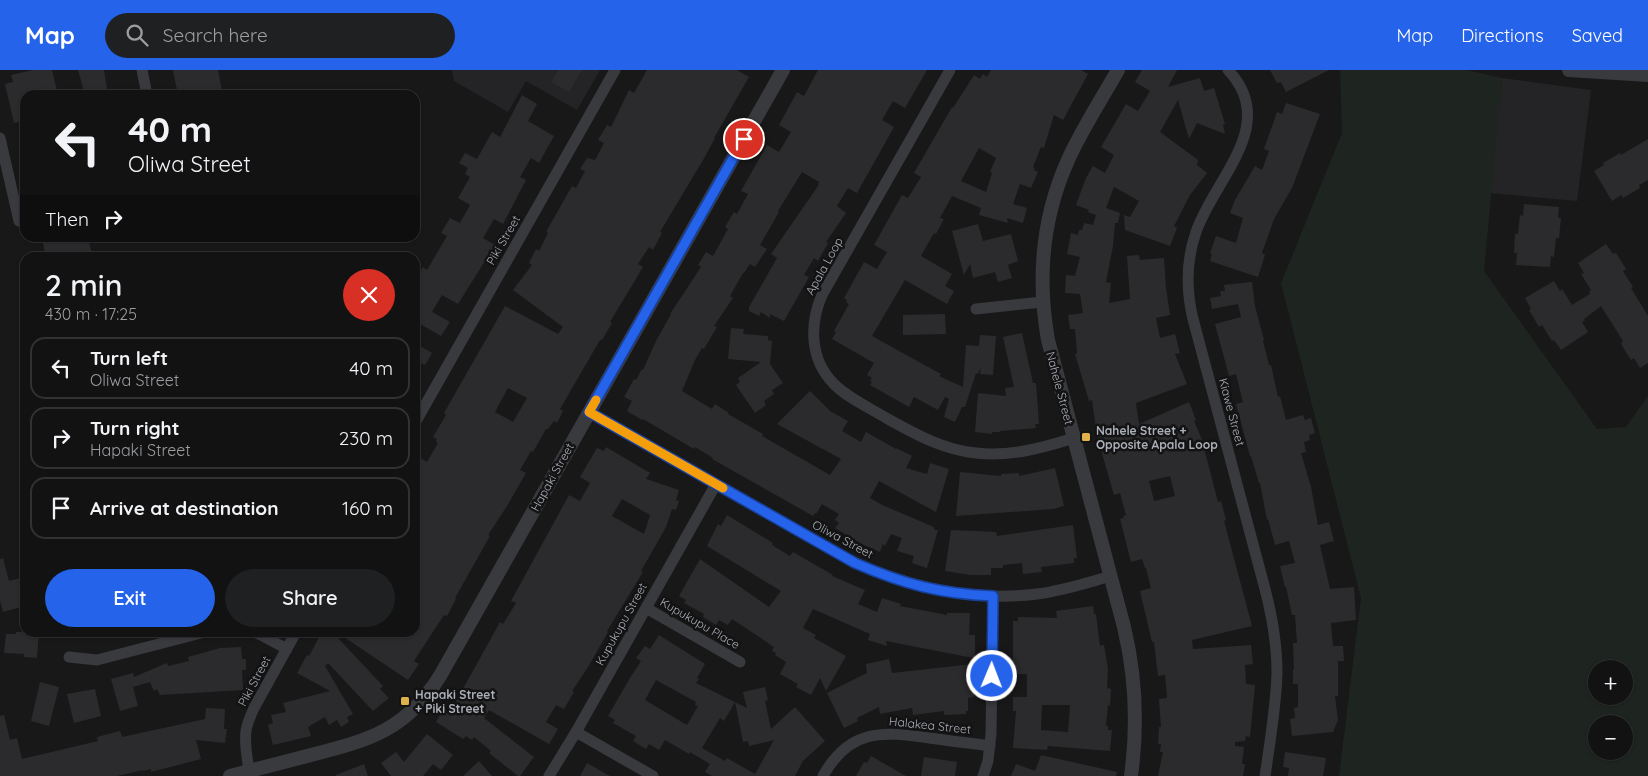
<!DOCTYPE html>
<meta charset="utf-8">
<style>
body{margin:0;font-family:Quicksand,sans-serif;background:#1f2021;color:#f1f3f6;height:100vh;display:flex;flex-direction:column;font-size:19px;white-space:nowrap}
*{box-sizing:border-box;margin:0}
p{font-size:16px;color:#9c9ea0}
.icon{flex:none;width:28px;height:28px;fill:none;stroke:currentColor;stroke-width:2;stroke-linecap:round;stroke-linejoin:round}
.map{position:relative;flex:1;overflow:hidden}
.panel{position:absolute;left:20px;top:182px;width:400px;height:385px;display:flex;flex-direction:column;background:#121213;border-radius:15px;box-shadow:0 1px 4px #0004,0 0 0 1px #313233}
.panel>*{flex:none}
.top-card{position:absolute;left:20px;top:20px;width:400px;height:152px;border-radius:15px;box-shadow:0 1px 4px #0004,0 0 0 1px #313233;background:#121213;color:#f1f3f6;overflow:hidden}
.buttons{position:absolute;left:1588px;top:590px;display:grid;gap:10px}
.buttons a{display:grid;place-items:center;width:45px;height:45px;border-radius:50%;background:#121213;box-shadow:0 1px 4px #0004,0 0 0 1px #313233;font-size:25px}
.pin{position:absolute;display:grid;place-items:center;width:42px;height:42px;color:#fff;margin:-21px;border:2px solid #fff;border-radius:50%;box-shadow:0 1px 5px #0007}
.me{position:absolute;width:55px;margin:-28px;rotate:1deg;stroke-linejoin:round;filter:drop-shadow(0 0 4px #0008)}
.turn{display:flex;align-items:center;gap:18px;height:105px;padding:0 25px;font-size:22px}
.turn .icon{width:65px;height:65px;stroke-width:2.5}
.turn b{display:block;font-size:35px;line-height:42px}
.then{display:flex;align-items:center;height:48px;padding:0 25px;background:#0003;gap:10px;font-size:19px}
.round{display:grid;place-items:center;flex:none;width:52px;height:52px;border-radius:26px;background:#1f2021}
.summary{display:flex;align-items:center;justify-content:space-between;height:85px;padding:0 25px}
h1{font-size:30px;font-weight:600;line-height:38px}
.button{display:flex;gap:10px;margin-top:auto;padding:10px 25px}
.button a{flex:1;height:58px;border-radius:30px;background:#2563eb;color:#fff;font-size:20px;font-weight:600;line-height:58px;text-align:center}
.button a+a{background:#1f2021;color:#f1f3f6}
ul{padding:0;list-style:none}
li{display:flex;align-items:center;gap:15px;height:62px;margin:0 10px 8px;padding:0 15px;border:2px solid #313233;border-radius:15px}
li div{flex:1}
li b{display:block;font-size:19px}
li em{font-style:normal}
header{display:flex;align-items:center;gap:30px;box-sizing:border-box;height:70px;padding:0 25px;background:#2563eb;color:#fff}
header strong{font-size:24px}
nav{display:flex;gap:28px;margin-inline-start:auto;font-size:18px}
.search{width:350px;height:45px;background:#1f2021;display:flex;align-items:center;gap:12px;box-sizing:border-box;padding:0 18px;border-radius:28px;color:#9c9ea0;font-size:19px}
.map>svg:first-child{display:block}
</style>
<header>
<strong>Map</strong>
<div class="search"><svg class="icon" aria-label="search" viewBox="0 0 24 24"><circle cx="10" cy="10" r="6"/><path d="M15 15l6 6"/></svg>Search here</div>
<nav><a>Map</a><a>Directions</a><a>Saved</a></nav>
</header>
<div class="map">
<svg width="1648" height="706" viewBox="0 0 1648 706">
<rect width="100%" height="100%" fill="#181819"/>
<g fill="#242426">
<path d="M452 0H600L577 40 526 11 508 42 454 11Z"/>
<path d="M1502 8 1591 20 1577 131 1490 123Z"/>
</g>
<path fill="#1e241f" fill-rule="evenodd" d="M1340 0H1467L1502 8 1484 201 1597 359 1626 357 1648 326V706H1339L1361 528 1281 213 1342 63ZM1596 599H1624V626H1596ZM1596 654H1624V681H1596Z"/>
<g fill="#2b2b2d" fill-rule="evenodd">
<path d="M33 0H52L58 25H25V51L14 53 5 14 13 12 11 5Z"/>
<path d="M78 0H104L108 25H85Z"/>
<path d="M173 0H218L222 21 220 22 221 25H178Z"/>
<path d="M558 0H582L569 22 551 12Z"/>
<path d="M647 0H737L749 7 714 68H715L706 85 660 162 662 163 653 180 649 177 638 194 643 197 610 252 612 253 602 270H600L560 339 563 341 557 353 554 351 548 359H546L533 382 531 381 520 400 526 403 507 436 488 465 490 466 455 528 456 529 447 546 444 545 414 591 419 594 408 610 341 565 338 568 383 616 380 619 389 628 373 641 328 593 325 596 353 644 347 647 349 652 341 657 337 650 329 655 325 647 308 657 311 666 273 675 268 655 273 653 271 645 286 642 283 633 330 621 297 603 307 585 309 586 322 562H415V393L419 387 427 392 438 373 436 372 437 369 433 367 446 345 444 343 505 236 558 264 563 257 513 220 532 195 529 193 536 179 539 181 548 163 546 162 572 116 576 118 585 101 580 99 587 88 595 90 604 73 598 70 607 55 611 57 629 20 634 23ZM508 318 527 328 513 352 495 342Z"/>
<path d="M818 0H927L905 38 893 31 882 50 894 57 857 123 848 118 837 136 846 143 826 172 828 173 818 191 814 188 804 205 809 207 784 251 770 244V248L761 242 759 246 749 241V237L777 188 771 184 818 116 819 112 802 102 778 141 779 142 760 175 767 179 755 197 750 194 744 203H743L730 226 733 228 714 256 717 257 704 279 702 278 695 290 682 321 712 339 715 334 729 343 728 344 763 364 762 366 830 405 841 389 777 354 810 321 830 341 848 351 842 361 861 372 866 362 896 379V378L912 386 906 398 927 404 930 393 949 399 936 442 879 411 870 428 882 435 934 457V460H938L927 498 912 493 914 486 897 481 902 468 891 464 885 476 883 474 880 482 862 474 835 458 839 453 835 450 839 444 822 434 816 444 815 443 813 446 712 389 713 388 695 377 694 379 643 349 642 350 627 341 632 331 624 327 634 309 636 310 642 299 643 300 656 271 671 244H670L701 197 698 195 706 182 713 186 728 159 725 157 734 142 737 144 748 124 741 121 767 75 779 82 791 62 779 55 797 22 804 26Z"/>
<path d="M991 0H1081L1088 4 1063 50 1054 45 1044 78 1041 77 1033 97 1035 98 1034 100 1038 102 1031 118 1020 114 1013 134 1027 138 1023 153 1007 148 1008 153 979 145 981 138 952 126 940 148 944 149 936 164 934 163 921 186 952 204 945 216 954 221 947 234 905 210 872 266 941 304 939 306 963 317 966 275 979 276 980 265 996 266 993 305 980 304 981 297 978 304 976 303 965 337H962L955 352 944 347 949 329 945 327 938 340 914 327 909 337 870 315 872 312 870 310 872 308 867 305 874 293 832 269 836 262 834 261 849 234 846 232 847 230 844 228 864 192 877 199 887 182 874 175 902 125 908 128 921 107 914 103 952 37 953 38 974 5 980 9 983 4 987 7ZM979 78 996 88 990 102 992 103 986 122 961 111Z"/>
<path d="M1142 0H1177L1168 17 1200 8 1204 21 1214 18 1225 54 1223 55 1225 64 1197 53 1189 69 1178 30 1160 62 1198 90 1197 95 1207 103 1190 125 1174 156 1177 158 1170 176 1125 160 1124 145 1130 147 1139 131 1114 117 1106 138 1120 143 1118 153H1115L1113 176 1106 212 1111 213 1109 233 1130 229 1127 186 1139 185 1140 190 1164 188 1166 218 1170 245 1156 248 1160 268 1175 264 1180 283 1175 284 1187 314 1136 333 1139 354 1189 332 1196 350 1194 351 1207 381 1205 382 1218 432 1221 431 1226 450 1224 451 1252 556 1192 570 1193 579 1251 575 1253 594 1245 595 1246 614 1255 615 1250 667 1246 666 1245 671 1235 672V676L1244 677 1242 694H1245L1243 706H1158L1163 682H1160L1161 674H1158L1159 657H1161L1159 629 1167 628 1165 605 1158 606 1154 572H1152L1140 521 1151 518 1146 498H1145L1142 489 1131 492 1120 449 1124 448 1123 446 1126 445 1120 423 1114 425 1097 366 1092 330 1089 331 1075 284 1077 283 1075 259H1070L1068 245 1083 243 1080 224 1065 223 1066 205 1075 206 1080 187 1067 184 1071 163 1078 165 1079 160H1082L1084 153 1093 155 1096 145 1088 142 1089 140 1076 135 1086 108 1093 96 1105 103 1114 85 1101 77 1126 34 1138 41 1150 21 1135 12ZM1170 406 1175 426 1154 431 1149 411Z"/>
<path d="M1270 0H1329L1286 22 1281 12 1277 13Z"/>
<path d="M522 25 537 34 528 51 554 66 539 93 531 88 520 107 526 110 503 154 494 149 483 168 495 175 458 234 442 225 432 242 450 252 441 266 415 251V211L423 197 427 200 447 166 441 163 450 148 460 153 470 135 458 128 470 107 465 104 468 98 459 93 465 83 477 89 492 62 500 67Z"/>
<path d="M1286 33 1320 44 1292 118 1274 149 1262 183 1265 185 1258 207 1210 191 1212 184 1210 183 1216 166 1236 173 1243 148 1230 143 1235 130 1255 96 1262 100 1269 81 1264 79 1277 42 1282 44Z"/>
<path d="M1648 69V110L1639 115 1640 118 1623 128 1621 125 1612 131 1594 101 1604 95 1603 93 1620 83 1621 85Z"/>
<path d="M1524 134 1559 137 1558 148H1561L1559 168H1556L1554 187 1551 186 1550 197 1516 195 1517 183H1514L1515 164H1518L1520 145 1523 146Z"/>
<path d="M978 154 983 171 1011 164 1018 191 1008 195 1012 208 998 212 995 202 973 208 970 194 964 205 952 161Z"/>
<path d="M42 168H88L93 188H46Z"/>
<path d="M1606 174 1613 184 1616 183 1626 199 1623 201 1633 217 1631 218 1648 246V293L1640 298 1634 288 1631 290 1624 279 1621 273 1623 271 1601 236 1584 249 1585 250 1582 252 1588 262 1561 280 1554 270 1552 271 1542 255 1539 257 1529 240 1531 239 1525 228 1554 211 1560 221 1562 219 1572 235 1590 224 1589 222 1591 220 1581 204 1584 203 1578 193Z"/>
<path d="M1252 212 1255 236 1264 270 1263 271 1269 295H1271L1278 327 1280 326 1286 350 1303 345 1305 350 1311 348 1315 363 1309 365 1310 370 1304 372 1306 382 1301 383 1311 417 1318 455 1329 452 1334 471 1320 475 1330 519 1354 517 1356 550 1331 553 1333 576H1343L1344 591H1338V626H1335L1338 650 1333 662 1292 666 1290 649 1295 648 1294 638 1298 637V614H1293V599H1294L1293 573H1297L1295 545H1292L1286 517H1285L1280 496 1295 493 1289 471 1275 475 1268 449 1267 450 1260 413H1259L1251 386H1250L1236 334 1243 332 1236 304 1229 306 1215 254 1241 247 1238 234 1212 239 1210 228 1221 226 1220 221H1225L1224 215Z"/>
<path d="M945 244 946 264 903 265V245Z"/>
<path d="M731 258 744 259 743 264 768 266V270L772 271 770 294 783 313 772 320 774 324 764 331 766 335 755 343 736 315 740 312 738 308 761 292 728 289Z"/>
<path d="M1022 263 1033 313H1036L1039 354H1035L1036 358 1000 361V362H992V364L975 362 978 323 1006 326 1005 318 1014 317 1003 267Z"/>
<path d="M415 273 432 283 425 295 415 290Z"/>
<path d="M606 377 650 403 646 409 679 420 676 430 679 431 676 440 672 439 666 457 641 501 643 502 607 561 608 562 588 597 572 621 574 622 564 639 556 635 546 652 558 659 549 674 489 640 484 648 534 687 520 706H518L489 683 491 681 474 667 472 670 466 666 463 669 436 652 444 638 447 640 451 633 454 635 500 552 503 554 516 533 511 531 569 425 580 431 590 413 580 407 597 378 604 381ZM622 429 650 445 644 464 612 446Z"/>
<path d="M1055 398 1064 436 1053 439 956 446 960 402 1001 406V404L1019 403V406Z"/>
<path d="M727 445 773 473 772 475 790 486 793 482 833 505 832 506 865 520 858 534 877 542 882 528 901 534 900 536 947 545V543H970L969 565H975V587L973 588 886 571 887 576 868 570 870 564 813 539 803 558 816 565 814 568 846 586 826 621 820 608 811 625 796 617 798 614 780 604 786 592 775 585 776 583 772 581 774 577 732 549 728 555 719 550 716 555 703 547 704 544 684 533 686 530 679 526 700 489 769 537 781 521 707 476 718 454 721 456Z"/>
<path d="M1073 455 1077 488H1074V493L1041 497 1042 502 1023 504 1022 493 1003 495V498H991V505H970L945 501 951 460 996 462 997 466Z"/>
<path d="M3 488 9 511 25 507V536L3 542 0 530V489Z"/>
<path d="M1093 536 1094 544H1096L1100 576 1104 575 1108 599 1107 618 1111 619 1110 636 1108 635 1106 656H1108V660H1112L1110 681 1048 676 1047 680 1013 678 1016 641H1013V627H1027V604H1015V597H1013V551H1018V547L1057 548 1056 541ZM1042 635H1070L1068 662 1041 660Z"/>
<path d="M16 562H39L37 588 24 587V584L4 583 6 564H16Z"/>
<path d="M659 565 705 594 697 608 699 609 696 613 747 638 743 622 765 617 768 630 765 631 771 659 795 637 825 671 803 691 795 706H712L705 702 710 694 690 682 689 684 665 670 659 680 649 674 646 679 633 671 636 666 613 653 615 650 608 646 630 608 641 591 636 588 645 576 650 579ZM656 610 696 632 695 635 698 636 687 655 645 630ZM735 632 743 672 748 671 749 676 774 670 755 704 727 688 725 691 702 678 720 648 724 651Z"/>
<path d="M241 577 242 589H246V600H242L243 620 160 625 157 619 154 621 150 612 133 617 138 636 120 641 111 609 133 603 134 607 167 593 168 596 189 591 188 587 220 578Z"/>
<path d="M889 589 892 603 973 594 974 627 968 628V641H966V644L944 645V641L913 645 912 638 880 644 879 637 857 648 858 651 844 658 827 623 867 603 866 594Z"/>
<path d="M40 612 59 617 49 656 31 651Z"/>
<path d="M95 619 101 646 74 653 67 624Z"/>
<path d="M206 638 225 639 224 659H227L225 673 196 670 201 689 151 702V699L143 701V700L117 706H0V646L4 645 10 670 17 668 22 689 98 671 97 667 120 661 122 667 205 649Z"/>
<path d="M427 664 453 685 441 700 433 694 423 706H391L381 693 396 682 404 692Z"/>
<path d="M1285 682 1326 688 1323 706H1288L1289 698 1283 697Z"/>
<path d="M1041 685 1117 702 1116 706H1011L1016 694 1035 701Z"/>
<path d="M871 686 906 706H856L864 692 867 693Z"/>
<path d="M924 687 957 692 955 706H921Z"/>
<path d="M479 691 492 706H463Z"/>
<path d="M587 693 610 706H580Z"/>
<path d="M364 694 368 706H336V705Z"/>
</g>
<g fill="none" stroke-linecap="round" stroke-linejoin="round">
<g stroke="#393a3e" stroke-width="11">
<path d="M142 0 147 25"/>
<path d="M950 0 822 225C809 255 810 290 834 314 849 329 870 338 888 349 917 365 944 380 976 383 1010 387 1042 378 1074 368"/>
<path d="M1228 0C1280 55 1214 109 1196 162 1186 191 1186 220 1193 249L1265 519C1272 546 1277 574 1277 603 1276 637 1270 672 1265 706"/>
<path d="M0 68 19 151"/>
<path d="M976 239 1042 232"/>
<path d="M589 342 855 493C913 518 974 532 1037 524 1062 521 1086 513 1111 506"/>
<path d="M415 353 615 0"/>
<path d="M646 538 740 592"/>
<path d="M254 562 261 565 287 579"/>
<path d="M69 587 97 590 205 562"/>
<path d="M576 662 653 706"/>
<path d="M250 706C248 692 244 676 246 661 247 653 251 645 254 638L296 562"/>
<path d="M549 706 576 662 716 414"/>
<path d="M823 706C849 659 882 661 929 668 949 671 969 673 990 676"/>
<path d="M983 706 988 691 991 664 993 526"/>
</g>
<g stroke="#393a3e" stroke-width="14">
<path d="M1118 0C1101 30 1082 59 1068 90 1042 148 1037 208 1048 270L1124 557C1136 607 1138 655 1131 706"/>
<path d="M1569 0 1648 5"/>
<path d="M230 706C257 699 284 692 311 685 370 670 406 660 440 606L783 0"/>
</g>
</g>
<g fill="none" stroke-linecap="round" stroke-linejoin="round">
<g stroke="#184099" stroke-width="12">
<path id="route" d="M744 69 589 342 855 493C903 514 941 524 993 526L992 606"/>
</g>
<use href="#route" stroke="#2563eb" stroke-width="9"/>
<path stroke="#f59e0b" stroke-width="9" d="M596 330 589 342 723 418"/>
</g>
<g fill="#deb14b" stroke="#131314" stroke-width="2">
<rect x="1081" y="362" width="10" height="10" rx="2.5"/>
<rect x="400" y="626" width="10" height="10" rx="2.5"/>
</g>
<g text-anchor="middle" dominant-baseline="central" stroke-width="5" stroke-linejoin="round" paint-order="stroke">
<g font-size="12" fill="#abafb8" stroke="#131314">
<text transform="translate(503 170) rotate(-60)">Piki Street</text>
<text transform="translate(824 196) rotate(-61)">Apala Loop</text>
<text transform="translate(1060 318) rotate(75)">Nahele Street</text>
<text transform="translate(1232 342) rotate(75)">Kiawe Street</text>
<text transform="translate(552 407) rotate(-61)">Hapaki Street</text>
<text transform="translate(843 469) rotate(28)">Oliwa Street</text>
<text transform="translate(700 553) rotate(30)">Kupukupu Place</text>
<text transform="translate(621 554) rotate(-61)">Kupukupu Street</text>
<text transform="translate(254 611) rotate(-62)">Piki Street</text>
<text transform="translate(930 655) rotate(6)">Halakea Street</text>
</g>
<g font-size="12" font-weight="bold" fill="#abafb8" stroke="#131314" text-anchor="start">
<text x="1096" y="360">Nahele Street +<tspan x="1096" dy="14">Opposite Apala Loop</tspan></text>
<text x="415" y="624">Hapaki Street<tspan x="415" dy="14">+ Piki Street</tspan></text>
</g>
</g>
</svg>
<div class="buttons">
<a>+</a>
<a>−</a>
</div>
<div class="pin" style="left:744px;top:69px;background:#d93025"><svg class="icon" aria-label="arrive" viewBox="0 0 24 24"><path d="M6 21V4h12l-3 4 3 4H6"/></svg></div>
<svg class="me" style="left:992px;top:606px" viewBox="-20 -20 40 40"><circle r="17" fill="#2563eb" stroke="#fff" stroke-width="3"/><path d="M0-11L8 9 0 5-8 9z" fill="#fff"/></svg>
<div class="top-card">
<div class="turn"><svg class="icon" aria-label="left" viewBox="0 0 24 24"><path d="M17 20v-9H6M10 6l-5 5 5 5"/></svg><div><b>40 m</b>Oliwa Street</div></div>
<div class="then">Then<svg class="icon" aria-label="right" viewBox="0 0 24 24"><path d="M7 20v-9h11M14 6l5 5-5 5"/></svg></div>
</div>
<section class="panel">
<div class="summary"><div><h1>2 min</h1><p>430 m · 17:25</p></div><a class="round" style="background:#d93025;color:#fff"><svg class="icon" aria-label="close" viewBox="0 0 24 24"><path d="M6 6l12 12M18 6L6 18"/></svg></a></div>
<ul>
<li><svg class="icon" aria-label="left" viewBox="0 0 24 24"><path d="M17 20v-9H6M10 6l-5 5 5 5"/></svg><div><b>Turn left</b><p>Oliwa Street</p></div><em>40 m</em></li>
<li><svg class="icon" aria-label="right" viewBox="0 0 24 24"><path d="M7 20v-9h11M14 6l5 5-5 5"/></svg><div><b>Turn right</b><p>Hapaki Street</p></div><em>230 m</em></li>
<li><svg class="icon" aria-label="arrive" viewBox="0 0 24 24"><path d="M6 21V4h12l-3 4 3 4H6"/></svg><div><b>Arrive at destination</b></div><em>160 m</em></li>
</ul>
<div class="button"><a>Exit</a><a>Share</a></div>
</section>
</div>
